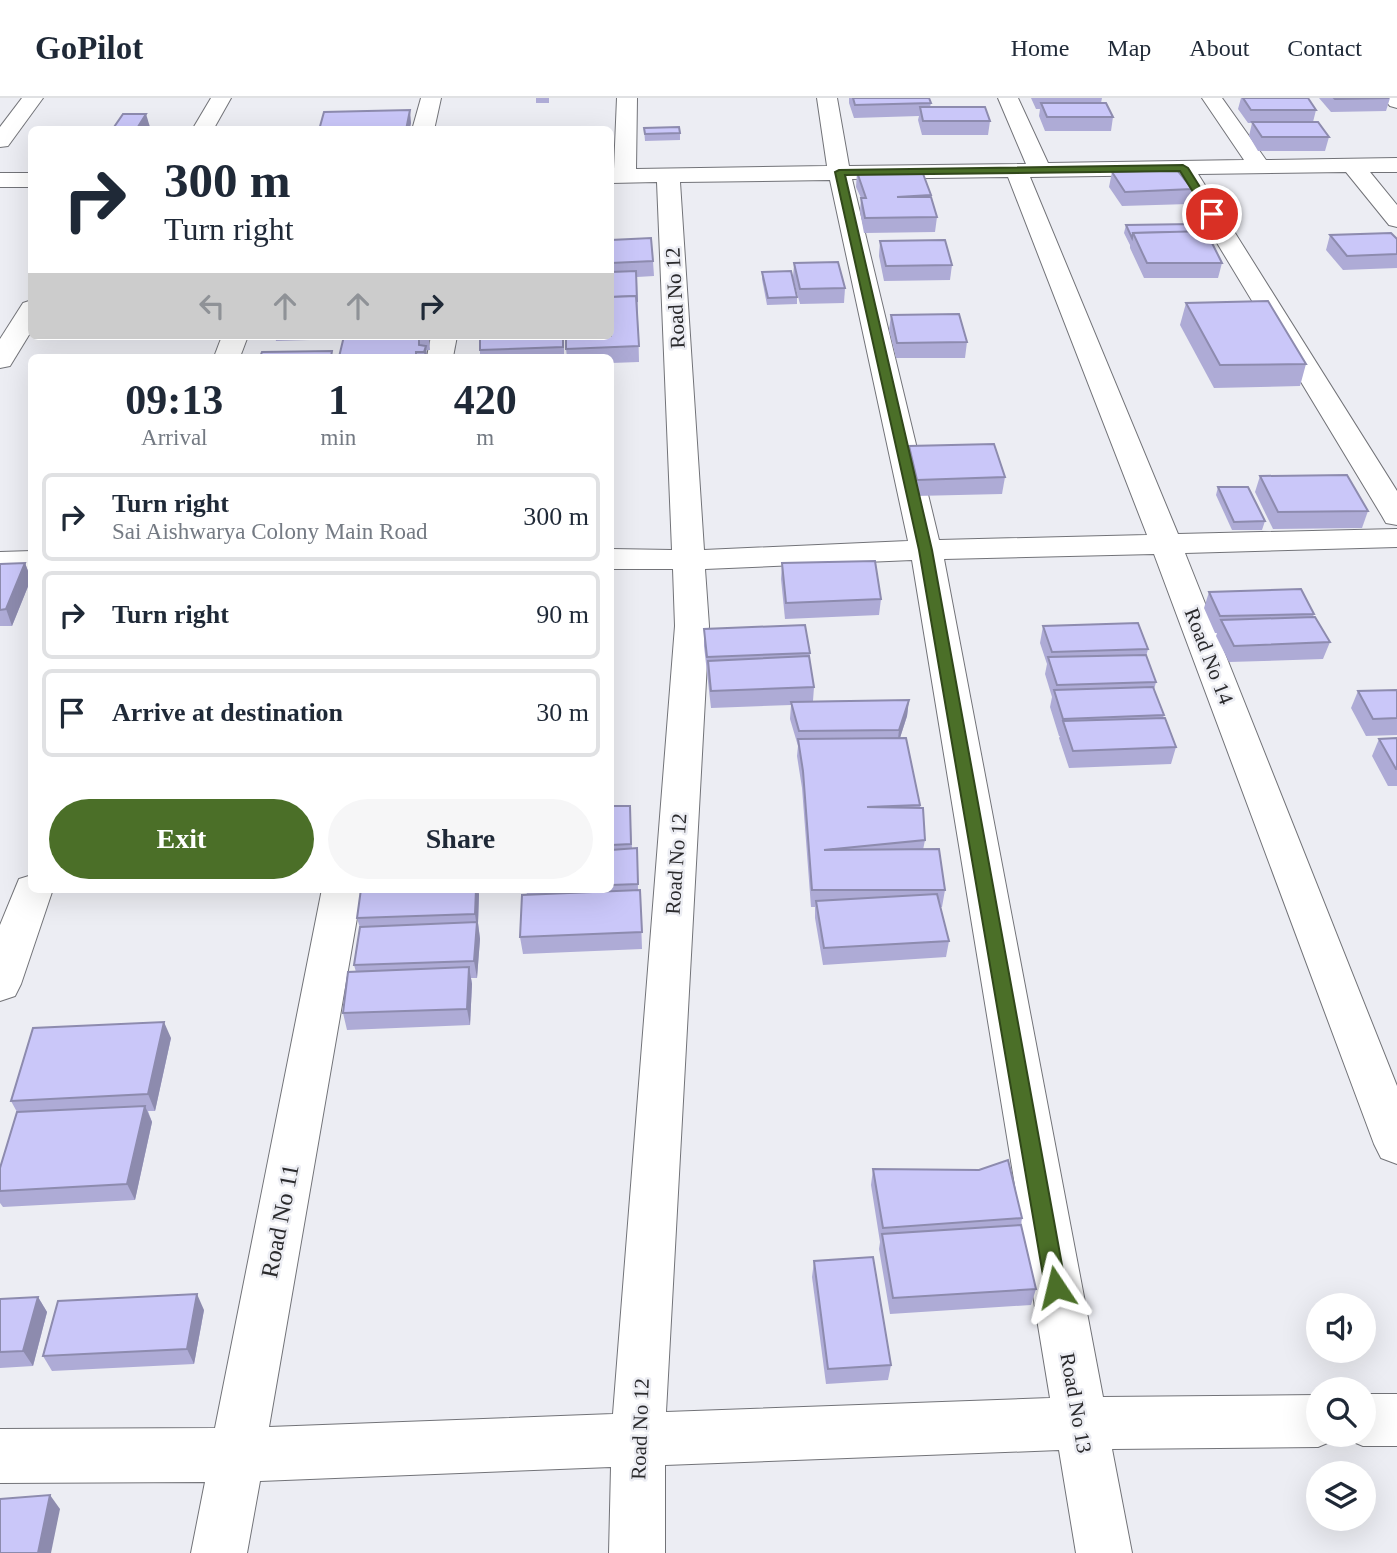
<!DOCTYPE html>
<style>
body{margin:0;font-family:Georgia,serif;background:#f6f6f7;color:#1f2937;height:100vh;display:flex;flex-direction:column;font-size:26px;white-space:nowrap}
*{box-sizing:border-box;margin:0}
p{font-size:23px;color:#747a83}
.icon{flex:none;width:38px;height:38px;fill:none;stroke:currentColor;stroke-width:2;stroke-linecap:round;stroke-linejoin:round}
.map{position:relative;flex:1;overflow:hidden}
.sheet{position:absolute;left:28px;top:256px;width:586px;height:539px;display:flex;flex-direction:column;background:#fff;border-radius:10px;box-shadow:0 7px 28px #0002}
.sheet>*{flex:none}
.banner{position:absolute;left:28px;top:28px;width:586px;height:214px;border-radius:10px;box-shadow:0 7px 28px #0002;background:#fff;color:#1f2937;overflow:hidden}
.fabs{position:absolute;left:1306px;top:1195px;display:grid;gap:14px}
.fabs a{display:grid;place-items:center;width:70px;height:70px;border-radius:50%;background:#fff;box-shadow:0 7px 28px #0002;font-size:35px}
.pin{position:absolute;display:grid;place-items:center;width:60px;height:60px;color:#fff;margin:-30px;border:4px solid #fff;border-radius:50%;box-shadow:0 2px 7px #0007}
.me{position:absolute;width:77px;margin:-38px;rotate:350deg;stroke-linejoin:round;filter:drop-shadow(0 0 5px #0008)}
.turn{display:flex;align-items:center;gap:24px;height:147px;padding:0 21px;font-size:32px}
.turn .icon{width:91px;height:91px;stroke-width:2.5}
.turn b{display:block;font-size:49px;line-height:60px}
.lanes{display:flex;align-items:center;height:66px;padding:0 21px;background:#0003;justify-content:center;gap:35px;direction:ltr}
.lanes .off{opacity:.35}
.eta{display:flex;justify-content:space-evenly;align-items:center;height:119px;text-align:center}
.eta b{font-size:42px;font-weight:700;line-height:49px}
.action{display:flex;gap:14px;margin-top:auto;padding:14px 21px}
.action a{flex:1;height:80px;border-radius:42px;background:#4b6f28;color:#fff;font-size:28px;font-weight:700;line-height:80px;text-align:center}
.action a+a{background:#f6f6f7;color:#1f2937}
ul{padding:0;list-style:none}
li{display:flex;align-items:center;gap:21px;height:88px;margin:0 14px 10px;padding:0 7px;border:4px solid #e0e1e3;border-radius:10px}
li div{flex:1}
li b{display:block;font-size:26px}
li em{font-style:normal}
header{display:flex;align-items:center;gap:42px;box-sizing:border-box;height:98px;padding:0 35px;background:#fff;border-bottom:2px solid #e0e1e3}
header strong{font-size:33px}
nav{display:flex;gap:38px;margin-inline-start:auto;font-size:24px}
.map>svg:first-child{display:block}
</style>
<header>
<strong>GoPilot</strong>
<nav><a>Home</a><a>Map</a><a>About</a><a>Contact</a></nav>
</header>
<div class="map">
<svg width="1397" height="1455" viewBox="0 0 1397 1455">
<rect width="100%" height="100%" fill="#ecedf3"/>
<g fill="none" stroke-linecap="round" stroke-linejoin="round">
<g stroke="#727378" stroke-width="2">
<g id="minor">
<path d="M22 0H43L8 48 0 49V29Z"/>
<path d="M211 0H231L213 32H192Z"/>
<path d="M421 0H441L434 32H412Z"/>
<path d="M617 0H637L636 71 827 68 817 0H837L849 68 1026 66 998 0H1018L1048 65 1244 62 1202 0H1222L1266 62 1397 60V74H1370L1397 107V129L1389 127 1346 74 1198 76 1397 393V427L1386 425 1382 418 1176 77 1030 79 1178 436 1397 431V449L1185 455 1397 988V1066L1381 1060 1374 1046 1154 456 944 461 1103 1299 1318 1297V1337H1339L1337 1341 1318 1349 1112 1351 1132 1455H1076L1059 1352 665 1367V1455H609L611 1369 260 1383 247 1455H191L205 1384 0 1385V1331L215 1330 322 791H362L269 1329 613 1316 675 528 673 471H611V451L672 452 657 84 611 85V71H614ZM1008 79 1147 437 939 442 852 81ZM830 82 908 443 704 452 680 84ZM912 462 1050 1300 666 1314 709 528 705 471Z"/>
<path d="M1383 0H1397V10L1390 8Z"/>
<rect x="0" y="75" width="32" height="14"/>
<path d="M32 202V232L10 268 0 270V241L23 205Z"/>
<path d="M222 238H248L240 259H214Z"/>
<path d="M431 238H457L453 259H427Z"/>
<path d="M32 453V473L0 474V454Z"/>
<path d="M32 777V791H53L21 886 15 898 0 903V827L19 781Z"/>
<path d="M1363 1296H1397V1348H1363L1344 1340 1343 1337H1363Z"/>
</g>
</g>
<use href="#minor" fill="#fff" fill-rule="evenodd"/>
</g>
<g fill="#aeabd6">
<rect x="536" y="0" width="13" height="5"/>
<path d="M849 0H929L931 5 930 9 990 23 988 37H922L918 22 919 18 854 20 849 5Z"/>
<path d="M1031 0H1102L1101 5 1113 19 1111 33H1045L1039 18 1040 11H1036Z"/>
<path d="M1241 0H1308L1316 12 1313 24 1329 39 1325 53H1258L1249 38 1252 25H1248L1238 11Z"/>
<path d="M1319 0H1390L1386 13 1331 14Z"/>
<path d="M644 30 680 35V42L645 43Z"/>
<path d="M857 74 931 97V100L937 119 935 134 864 135 860 114 861 100 856 89Z"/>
<path d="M1112 74 1192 91 1189 106 1122 108 1109 89Z"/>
<path d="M1126 127 1222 165 1218 180H1144L1130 150V147L1124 135Z"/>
<path d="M1330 137 1397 141V170L1343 172 1326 152Z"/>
<path d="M611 142 653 163 654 178 637 179 639 264 611 265V259H567L566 251 611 238Z"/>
<path d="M880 143 952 167 950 182 884 183 879 158Z"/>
<path d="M794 165 845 190 844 205 800 206 793 180Z"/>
<path d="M762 174 797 199V206L767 207 762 181Z"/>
<path d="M1186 205 1306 266 1300 288 1214 290 1180 227Z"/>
<path d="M891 217 967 244 965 260H896L889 232Z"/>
<path d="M275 238H429L430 252H426L427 259H339L343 241 276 243Z"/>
<path d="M564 238V259H480V252Z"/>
<path d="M909 348 1005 379 1002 396 915 398 907 364Z"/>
<path d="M1260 378 1368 413 1362 430 1273 431 1255 394Z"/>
<path d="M1218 389 1265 423 1262 432H1232L1216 397Z"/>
<path d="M25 465 31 481 12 528H0V466Z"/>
<path d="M782 465 881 501 879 517 785 521 781 481Z"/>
<path d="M1209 494 1314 516 1313 519 1330 544 1323 561 1229 564 1216 538 1217 535H1215L1204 510Z"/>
<path d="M1043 528 1148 551 1146 559 1156 584 1154 592 1164 617 1163 620 1176 649 1171 666 1069 670 1059 640 1060 638H1059L1050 609 1052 599 1045 576 1047 566 1040 545Z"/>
<path d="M704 531 810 555 809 562 814 589 813 603 909 602 907 618 900 640 920 707 925 742 923 752 945 792 942 809H940L949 843 946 859 823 867 815 820V809H811L802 690 797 658 798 648 790 621 791 607 711 610 704 548Z"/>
<path d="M1397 592V637L1366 638 1351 610 1358 593Z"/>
<path d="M1397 640V688H1388L1372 658 1379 641Z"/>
<path d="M611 708H630L632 751 637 750 638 792H640L642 851 523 856 520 839 527 797 526 791H611Z"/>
<path d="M479 796 478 825 480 841 477 880H471L472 886 470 927 347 932 343 915 356 874 354 867 360 830 357 820Z"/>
<path d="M171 940 155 1013H148L152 1024 135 1102 3 1109 0 1105V1070L17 1014 11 1003Z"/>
<path d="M873 1071 1022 1120 1021 1127 1036 1191 1031 1207 890 1216 879 1151 880 1144 871 1087Z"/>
<path d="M814 1163 891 1267 888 1282 826 1286 812 1179Z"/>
<path d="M38 1199 47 1214 33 1268 0 1270V1201Z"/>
<path d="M204 1212 194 1266 52 1273 43 1258Z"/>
</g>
<g fill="#8d8bae">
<path d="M410 12 411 25 410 32H406Z"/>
<path d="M146 16 150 29 148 32H136Z"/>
<path d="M426 248 427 259H425L424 254Z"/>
<path d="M25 465 31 481 12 528 6 511Z"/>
<path d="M909 602 907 618 897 649 899 632Z"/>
<path d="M476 791H478L479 796 478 825 480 841 477 880 474 863 477 831 475 816Z"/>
<path d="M469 869 472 886 470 927 467 911Z"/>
<path d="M164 924 171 940 155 1013 148 996Z"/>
<path d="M145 1008 152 1024 135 1102 127 1086Z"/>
<path d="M197 1196 204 1212 194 1266 187 1251Z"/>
<path d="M38 1199 47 1214 33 1268 23 1253Z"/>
<path d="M50 1397 60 1411 51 1455H38Z"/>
</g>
<g fill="#cac7f9" stroke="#8d8bae" stroke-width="2">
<path d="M853 0H929L931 5 855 7Z"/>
<path d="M1243 0H1308L1316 12H1251Z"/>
<path d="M1334 0H1389L1335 1Z"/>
<path d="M1041 5H1106L1113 19H1047Z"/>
<path d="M920 9H985L990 23H923Z"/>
<path d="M410 12 406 32H319L324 14Z"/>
<path d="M123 16H146L136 32H112Z"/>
<path d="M1252 24H1318L1329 39H1262Z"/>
<path d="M679 29 680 35 645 36 644 30Z"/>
<path d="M1177 72 1192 91 1125 94 1112 74Z"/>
<path d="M922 73 931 97 897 99H931L937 119 865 120 861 100H866L857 74Z"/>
<path d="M1193 126 1195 134 1133 135 1132 140 1126 127Z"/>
<path d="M1206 133 1222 165H1147L1133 135Z"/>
<path d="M1391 135 1397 141V156L1347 158 1330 137Z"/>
<path d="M651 140 653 163 611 165V142Z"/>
<path d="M945 142 952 167 886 168 880 143Z"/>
<path d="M838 164 845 190 800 191 794 165Z"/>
<path d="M636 173 637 204 636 198 611 199V174Z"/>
<path d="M791 173 797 199 768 200 762 174Z"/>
<path d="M636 198 639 248 566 251V238H611V199Z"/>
<path d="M1268 203 1306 266 1220 267 1186 205Z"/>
<path d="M959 216 967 244 897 245 891 217Z"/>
<path d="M344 238H419V247L426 248 424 254H416V259H339Z"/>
<path d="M480 238H563V249L480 252Z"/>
<path d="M332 253 331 259H260L262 254Z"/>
<path d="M994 346 1005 379 917 382 909 348Z"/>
<path d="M1347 377 1368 413 1278 414 1260 378Z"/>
<path d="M1218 389H1248L1265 423 1234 424Z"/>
<path d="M875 463 881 501 786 505 782 465Z"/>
<path d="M25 465 6 511 0 512V466Z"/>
<path d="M1301 491 1314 516 1220 518 1209 494Z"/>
<path d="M1315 519 1330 544 1234 548 1221 522Z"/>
<path d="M1138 525 1148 551 1052 554 1043 528Z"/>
<path d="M805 527 810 555 707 559 704 531Z"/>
<path d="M1146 557 1156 584 1057 587 1048 559Z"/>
<path d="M809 558 814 589 711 593 708 563Z"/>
<path d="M1153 589 1164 617 1063 621 1054 592Z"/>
<path d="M1397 592V620L1373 621 1358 593Z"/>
<path d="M909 602 899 632 799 633 791 604Z"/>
<path d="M1165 620 1176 649 1073 653 1063 623Z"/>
<path d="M906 640 920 707 867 709 923 710 925 742 824 752 939 751 945 792H812L803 673 798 641Z"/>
<path d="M1397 640V671H1396L1379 641Z"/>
<path d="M611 708H630L631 746 611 747Z"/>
<path d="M637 750 638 786 611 787V752Z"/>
<path d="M361 791H476L475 816 357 820Z"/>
<path d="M640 792 642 834 520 839 522 797Z"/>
<path d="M937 796 949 843 824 850 816 803Z"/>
<path d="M477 824 474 863 354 867 360 829Z"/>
<path d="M469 869 467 911 343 915 348 874Z"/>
<path d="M164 924 148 996 11 1003 33 930Z"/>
<path d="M145 1008 127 1086 0 1093V1070L17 1014Z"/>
<path d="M1008 1062 1022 1120 883 1130 873 1071 979 1072Z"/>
<path d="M1021 1127 1036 1191 893 1200 882 1136Z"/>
<path d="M873 1159 891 1267 828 1271 814 1163Z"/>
<path d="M197 1196 187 1251 43 1258 58 1203Z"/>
<path d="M38 1199 23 1253 0 1254V1201Z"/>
<path d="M50 1397 38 1455H0V1401Z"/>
</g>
<path fill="#4b6f28" stroke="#31481a" stroke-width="2" d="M1183 67 1188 70 1217 116 1215 118H1208L1180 73 845 77 932 452 1066 1189 1063 1196 1056 1198 1048 1196 1045 1189 919 452 835 74 839 72Z"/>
<g text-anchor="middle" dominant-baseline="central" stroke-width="5" stroke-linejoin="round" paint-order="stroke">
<g font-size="21" fill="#2a2a2c" stroke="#ecedf3">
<text transform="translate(675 200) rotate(-93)">Road No 12</text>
<text transform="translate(1209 558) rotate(69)">Road No 14</text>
<text transform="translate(676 766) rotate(-86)">Road No 12</text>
<text transform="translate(1076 1305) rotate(80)">Road No 13</text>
<text transform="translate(640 1331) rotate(-88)">Road No 12</text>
</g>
<g font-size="24" fill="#2a2a2c" stroke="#ecedf3">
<text transform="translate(280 1123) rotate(-79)">Road No 11</text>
</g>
</g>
</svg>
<div class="fabs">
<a><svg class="icon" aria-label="sound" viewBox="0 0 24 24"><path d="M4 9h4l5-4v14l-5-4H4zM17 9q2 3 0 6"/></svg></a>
<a><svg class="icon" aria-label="search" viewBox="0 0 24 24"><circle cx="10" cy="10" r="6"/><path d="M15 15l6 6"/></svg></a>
<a><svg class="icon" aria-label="layers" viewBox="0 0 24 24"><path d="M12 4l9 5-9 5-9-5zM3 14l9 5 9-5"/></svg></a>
</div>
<div class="pin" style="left:1212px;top:116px;background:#d93025"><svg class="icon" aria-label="arrive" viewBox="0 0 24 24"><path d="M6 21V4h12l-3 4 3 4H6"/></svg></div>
<svg class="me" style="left:1056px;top:1189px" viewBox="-20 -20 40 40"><path d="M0-17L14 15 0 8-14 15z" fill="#4b6f28" stroke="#fff" stroke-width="4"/></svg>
<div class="banner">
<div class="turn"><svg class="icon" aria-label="right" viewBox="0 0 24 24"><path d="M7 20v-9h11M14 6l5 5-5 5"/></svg><div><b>300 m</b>Turn right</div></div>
<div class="lanes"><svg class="icon off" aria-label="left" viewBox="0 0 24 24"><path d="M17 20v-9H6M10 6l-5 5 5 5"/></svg><svg class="icon off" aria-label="ahead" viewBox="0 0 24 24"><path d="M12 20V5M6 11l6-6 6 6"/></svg><svg class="icon off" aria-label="ahead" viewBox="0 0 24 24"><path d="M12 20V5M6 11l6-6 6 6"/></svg><svg class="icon" aria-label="right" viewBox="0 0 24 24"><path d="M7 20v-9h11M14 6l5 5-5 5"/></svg></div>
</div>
<section class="sheet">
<div class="eta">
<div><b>09:13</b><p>Arrival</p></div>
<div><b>1</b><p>min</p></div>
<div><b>420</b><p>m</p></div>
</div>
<ul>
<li><svg class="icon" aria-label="right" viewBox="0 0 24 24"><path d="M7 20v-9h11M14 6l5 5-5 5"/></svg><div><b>Turn right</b><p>Sai Aishwarya Colony Main Road</p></div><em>300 m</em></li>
<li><svg class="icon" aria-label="right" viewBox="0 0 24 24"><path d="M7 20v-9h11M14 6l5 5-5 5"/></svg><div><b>Turn right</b></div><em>90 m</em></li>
<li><svg class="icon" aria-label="arrive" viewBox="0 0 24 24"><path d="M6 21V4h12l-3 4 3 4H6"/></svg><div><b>Arrive at destination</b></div><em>30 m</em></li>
</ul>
<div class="action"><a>Exit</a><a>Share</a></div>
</section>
</div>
